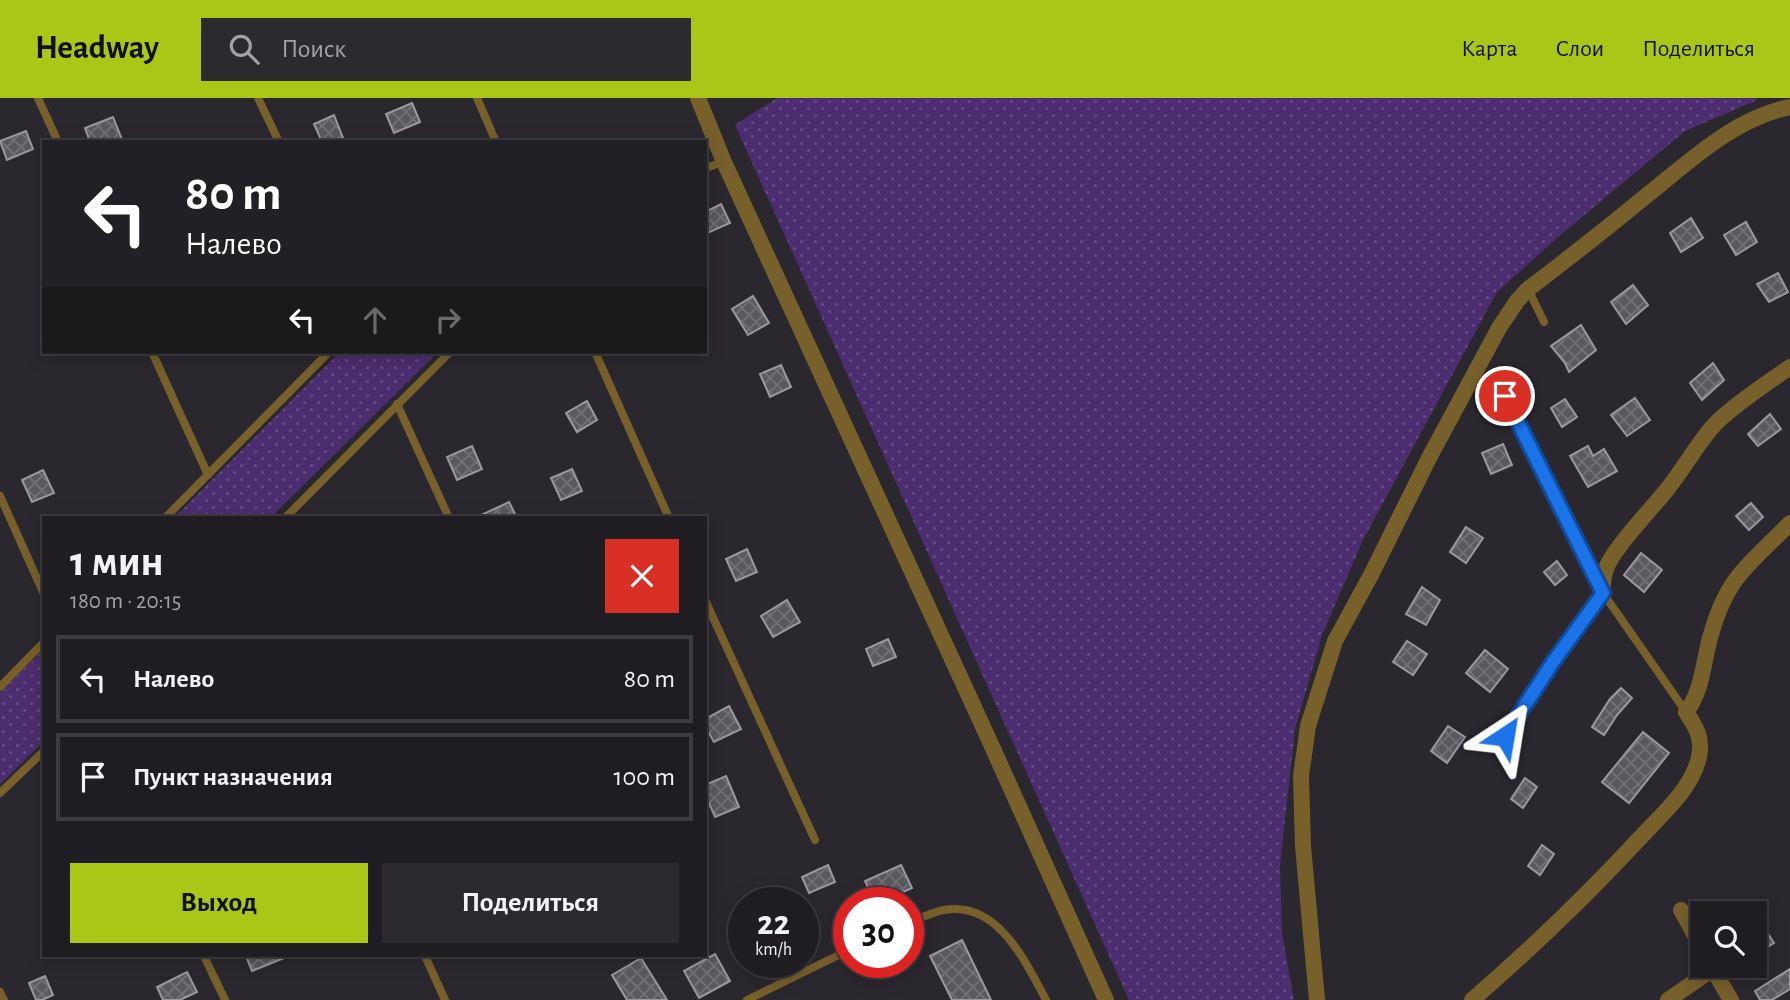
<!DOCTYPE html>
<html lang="ru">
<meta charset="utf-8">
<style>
body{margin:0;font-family:"Alegreya Sans",sans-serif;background:#2d2a2f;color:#f1f3f6;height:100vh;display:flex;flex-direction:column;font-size:26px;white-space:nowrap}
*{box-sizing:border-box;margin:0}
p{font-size:23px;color:#a2a2a5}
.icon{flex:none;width:38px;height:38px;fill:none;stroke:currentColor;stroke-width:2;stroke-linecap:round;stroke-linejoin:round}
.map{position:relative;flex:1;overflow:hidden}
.sheet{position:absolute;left:42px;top:418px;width:665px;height:441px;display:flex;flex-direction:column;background:#201d22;border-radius:0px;box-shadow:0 4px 18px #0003,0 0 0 2px #3d3b40}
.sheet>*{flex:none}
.hud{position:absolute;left:42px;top:42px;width:665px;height:214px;border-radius:0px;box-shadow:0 4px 18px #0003,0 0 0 2px #3d3b40;background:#202124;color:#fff;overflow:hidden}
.controls{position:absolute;left:1690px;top:803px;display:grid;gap:14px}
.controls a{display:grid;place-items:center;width:77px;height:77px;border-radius:0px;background:#201d22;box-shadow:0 4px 18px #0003,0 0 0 2px #3d3b40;font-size:35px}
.speed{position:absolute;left:728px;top:789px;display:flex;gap:14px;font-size:35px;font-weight:700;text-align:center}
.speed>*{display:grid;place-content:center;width:91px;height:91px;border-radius:50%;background:#201d22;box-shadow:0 4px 18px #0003,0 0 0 2px #3d3b40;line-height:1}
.speed small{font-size:18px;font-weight:400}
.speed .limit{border:10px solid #d22;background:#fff;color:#111}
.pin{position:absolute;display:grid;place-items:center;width:60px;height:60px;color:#fff;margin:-30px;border:4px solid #fff;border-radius:50%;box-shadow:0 2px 7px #0007}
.me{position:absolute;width:77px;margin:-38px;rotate:33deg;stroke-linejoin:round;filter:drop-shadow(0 0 5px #0008)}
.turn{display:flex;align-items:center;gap:24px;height:147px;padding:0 28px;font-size:32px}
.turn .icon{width:91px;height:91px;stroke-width:2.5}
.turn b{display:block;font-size:49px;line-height:60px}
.lanes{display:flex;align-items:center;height:66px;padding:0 28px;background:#0003;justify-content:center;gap:35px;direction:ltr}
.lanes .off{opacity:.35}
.round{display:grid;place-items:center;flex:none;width:74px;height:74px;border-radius:0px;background:#2d2a2f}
.head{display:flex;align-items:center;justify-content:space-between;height:119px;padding:0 28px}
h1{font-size:42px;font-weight:600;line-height:52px}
.primary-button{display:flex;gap:14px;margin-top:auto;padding:14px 28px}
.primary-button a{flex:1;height:80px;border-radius:0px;background:#aac717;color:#111;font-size:28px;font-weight:600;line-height:80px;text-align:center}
.primary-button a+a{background:#2d2a2f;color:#f1f3f6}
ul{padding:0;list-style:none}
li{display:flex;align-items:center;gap:21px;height:88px;margin:0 14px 10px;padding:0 14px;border:4px solid #3d3b40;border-radius:0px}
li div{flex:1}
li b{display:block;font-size:26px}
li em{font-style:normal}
header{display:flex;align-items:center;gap:42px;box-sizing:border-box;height:98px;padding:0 35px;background:#aac717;color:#111}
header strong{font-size:33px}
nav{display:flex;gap:38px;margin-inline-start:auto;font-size:24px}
.search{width:490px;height:63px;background:#2d2a2f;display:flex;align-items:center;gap:18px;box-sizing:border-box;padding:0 24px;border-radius:0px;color:#a2a2a5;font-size:26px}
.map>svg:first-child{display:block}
</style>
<header>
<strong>Headway</strong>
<div class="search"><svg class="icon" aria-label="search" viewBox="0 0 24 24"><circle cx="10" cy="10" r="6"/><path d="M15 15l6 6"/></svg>Поиск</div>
<nav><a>Карта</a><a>Слои</a><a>Поделиться</a></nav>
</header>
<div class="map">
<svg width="1790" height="902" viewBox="0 0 1790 902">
<defs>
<pattern id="grass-dots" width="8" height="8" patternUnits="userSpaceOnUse" patternTransform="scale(1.75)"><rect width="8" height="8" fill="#4c2e70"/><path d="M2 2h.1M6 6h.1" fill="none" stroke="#664c85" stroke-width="1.8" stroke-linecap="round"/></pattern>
<pattern id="building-cross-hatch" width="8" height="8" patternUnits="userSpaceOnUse" patternTransform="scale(1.75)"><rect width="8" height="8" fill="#5b5960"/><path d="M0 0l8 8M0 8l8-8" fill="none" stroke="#737177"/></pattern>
</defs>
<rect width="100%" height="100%" fill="#2a272e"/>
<g fill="url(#grass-dots)">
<path d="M777 0H1756L1757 2 1685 33 1558 139 1497 194 1363 442 1322 537 1295 631 1280 767 1282 836 1294 902H1129L735 27Z"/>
<path d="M340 254H438L270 420H174Z"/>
<path d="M44 551V643L0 686V595Z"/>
</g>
<g fill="url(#building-cross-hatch)" stroke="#9b98a0" stroke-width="2">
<path d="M412 5 420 24 394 35 386 16Z"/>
<path d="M334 17 343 40 333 44H322L314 26Z"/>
<path d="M113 19 123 44H90L85 30Z"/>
<path d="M26 33 33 51 7 62 0 43Z"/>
<path d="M721 106 730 125 705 136V114Z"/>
<path d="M1691 120 1703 140 1681 154 1670 135Z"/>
<path d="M1746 124 1757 144 1736 157 1724 137Z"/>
<path d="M1778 175 1788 194 1769 204 1757 186Z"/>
<path d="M1633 187 1648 207 1626 226 1611 204Z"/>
<path d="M753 198 769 225 748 237 732 211Z"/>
<path d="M1581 227 1596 252 1569 274 1565 265 1551 248Z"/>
<path d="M1713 265 1724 282 1702 302 1690 285Z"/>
<path d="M781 267 791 289 770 299 760 276Z"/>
<path d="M1635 300 1650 322 1627 338 1611 317Z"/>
<path d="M1565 301 1577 319 1562 329 1551 310Z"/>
<path d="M587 303 597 322 577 334 566 315Z"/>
<path d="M1770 316 1781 331 1758 348 1748 336Z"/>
<path d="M1503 346 1512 367 1491 376 1482 355Z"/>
<path d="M472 348 482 371 457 382 447 359Z"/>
<path d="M1588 348 1593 358 1604 351 1617 373 1588 389 1570 358Z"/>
<path d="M572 371 582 393 561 402 551 380Z"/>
<path d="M43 372 54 395 32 404 22 382Z"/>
<path d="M509 404 517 420H475Z"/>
<path d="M1751 405 1763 419 1749 432 1736 418Z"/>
<path d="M1466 429 1483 440 1466 465 1450 454Z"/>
<path d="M747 451 757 474 736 483 726 461Z"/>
<path d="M1641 455 1662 472 1644 494 1624 477Z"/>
<path d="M1557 463 1567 477 1555 487 1544 474Z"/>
<path d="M1422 489 1440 502 1426 527 1406 516Z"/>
<path d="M787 502 800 524 773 539 761 518Z"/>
<path d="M888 541 896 559 873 568 866 551Z"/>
<path d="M1407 543 1427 556 1413 577 1393 564Z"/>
<path d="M1485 552 1508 571 1490 594 1466 575Z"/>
<path d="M1621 590 1632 600 1617 617 1604 637 1592 629 1610 601Z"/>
<path d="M729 608 741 631 714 644 705 628V621Z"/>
<path d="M1448 628 1465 639 1447 665 1431 653Z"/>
<path d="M1643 634 1669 655 1629 705 1602 684Z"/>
<path d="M726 678 739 709 715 719 705 696V687Z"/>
<path d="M1525 680 1537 689 1523 710 1511 701Z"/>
<path d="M1542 747 1554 756 1540 777 1528 768Z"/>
<path d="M828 767 835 784 809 795 802 779Z"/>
<path d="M901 767 912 790 879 805H875L865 783Z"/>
<path d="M1755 816 1774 845 1755 857Z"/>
<path d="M962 842 991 902H952L930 858Z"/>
<path d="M715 856 730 883 699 900 684 873Z"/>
<path d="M246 858H289L252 873Z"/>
<path d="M641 860 667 902H627L612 877Z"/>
<path d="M1790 871V891L1772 902H1760L1755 893Z"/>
<path d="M187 874 197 894 180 902H163L157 889Z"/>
<path d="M45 878 53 897 42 902H36L29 885Z"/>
</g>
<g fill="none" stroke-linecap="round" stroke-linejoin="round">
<g stroke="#78602b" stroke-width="8">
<path d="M38 0 58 44"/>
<path d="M258 0 279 44"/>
<path d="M477 0 496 44"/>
<path d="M705 70 724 64"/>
<path d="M1528 191 1544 224"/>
<path d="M152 254 208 377"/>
<path d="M595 254 669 420"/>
<path d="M1505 298 1603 495 1686 614"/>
<path d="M397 306 449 420"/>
<path d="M0 398 44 496"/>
<path d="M165 420 329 254"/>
<path d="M285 420 450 254"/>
<path d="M705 502 815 742"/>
<path d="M0 589 44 544"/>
<path d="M0 695 44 653"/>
<path d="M908 826C920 821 931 814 944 812 998 803 1025 863 1046 902"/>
<path d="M204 858 225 902"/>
<path d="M425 858 445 902"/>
<path d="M0 894 4 902"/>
<path d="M747 902 849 852"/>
</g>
<g stroke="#78602b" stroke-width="16">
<path d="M698 0 724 64 990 644 1106 902"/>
<path d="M1505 638 1553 564 1603 495C1602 482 1604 471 1612 459 1628 434 1651 412 1669 389 1685 369 1700 341 1717 324 1739 303 1766 286 1790 269"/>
<path d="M1681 812 1703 852"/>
<path d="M1711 868 1731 902"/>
<path d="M1317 902 1303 748 1301 678 1308 628 1335 543 1371 477 1429 360 1499 230 1517 203 1528 191C1568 161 1607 130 1646 98 1689 64 1734 20 1790 9"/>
<path d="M1472 902C1531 851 1587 797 1640 740 1662 716 1692 691 1699 659 1703 640 1696 629 1686 614 1704 591 1703 560 1712 533 1718 513 1727 491 1741 475 1756 457 1774 442 1790 425"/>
<path d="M1668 902 1713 871"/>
</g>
</g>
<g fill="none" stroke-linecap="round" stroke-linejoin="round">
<g stroke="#114b97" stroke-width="18">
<path id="route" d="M1505 638 1553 564 1603 495 1505 298"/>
</g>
<use href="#route" stroke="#1a73e8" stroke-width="12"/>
</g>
</svg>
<div class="controls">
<a><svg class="icon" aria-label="search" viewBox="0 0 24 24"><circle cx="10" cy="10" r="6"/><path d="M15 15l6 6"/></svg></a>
</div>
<div class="speed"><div>22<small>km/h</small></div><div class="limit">30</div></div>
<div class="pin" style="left:1505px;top:298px;background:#d93025"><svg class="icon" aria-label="arrive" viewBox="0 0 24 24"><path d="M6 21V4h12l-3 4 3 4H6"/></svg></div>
<svg class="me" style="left:1505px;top:638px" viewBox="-20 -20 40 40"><path d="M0-17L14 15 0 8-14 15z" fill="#1a73e8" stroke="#fff" stroke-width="4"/></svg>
<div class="hud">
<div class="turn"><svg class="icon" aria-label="left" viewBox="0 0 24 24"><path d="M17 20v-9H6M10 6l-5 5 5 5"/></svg><div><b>80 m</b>Налево</div></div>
<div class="lanes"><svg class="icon" aria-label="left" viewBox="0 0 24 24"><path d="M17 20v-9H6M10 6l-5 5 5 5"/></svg><svg class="icon off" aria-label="ahead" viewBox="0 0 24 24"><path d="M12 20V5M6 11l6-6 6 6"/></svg><svg class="icon off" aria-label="right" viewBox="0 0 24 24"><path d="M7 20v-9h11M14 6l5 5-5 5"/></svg></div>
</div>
<section class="sheet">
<div class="head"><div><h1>1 мин</h1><p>180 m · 20:15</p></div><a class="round" style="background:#d93025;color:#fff"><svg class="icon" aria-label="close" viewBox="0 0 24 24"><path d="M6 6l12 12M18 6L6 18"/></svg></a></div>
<ul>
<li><svg class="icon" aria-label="left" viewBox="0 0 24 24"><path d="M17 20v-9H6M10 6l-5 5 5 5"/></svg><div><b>Налево</b></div><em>80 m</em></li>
<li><svg class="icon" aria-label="arrive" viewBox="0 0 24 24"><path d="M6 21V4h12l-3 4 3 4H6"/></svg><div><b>Пункт назначения</b></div><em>100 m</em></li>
</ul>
<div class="primary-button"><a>Выход</a><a>Поделиться</a></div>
</section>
</div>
